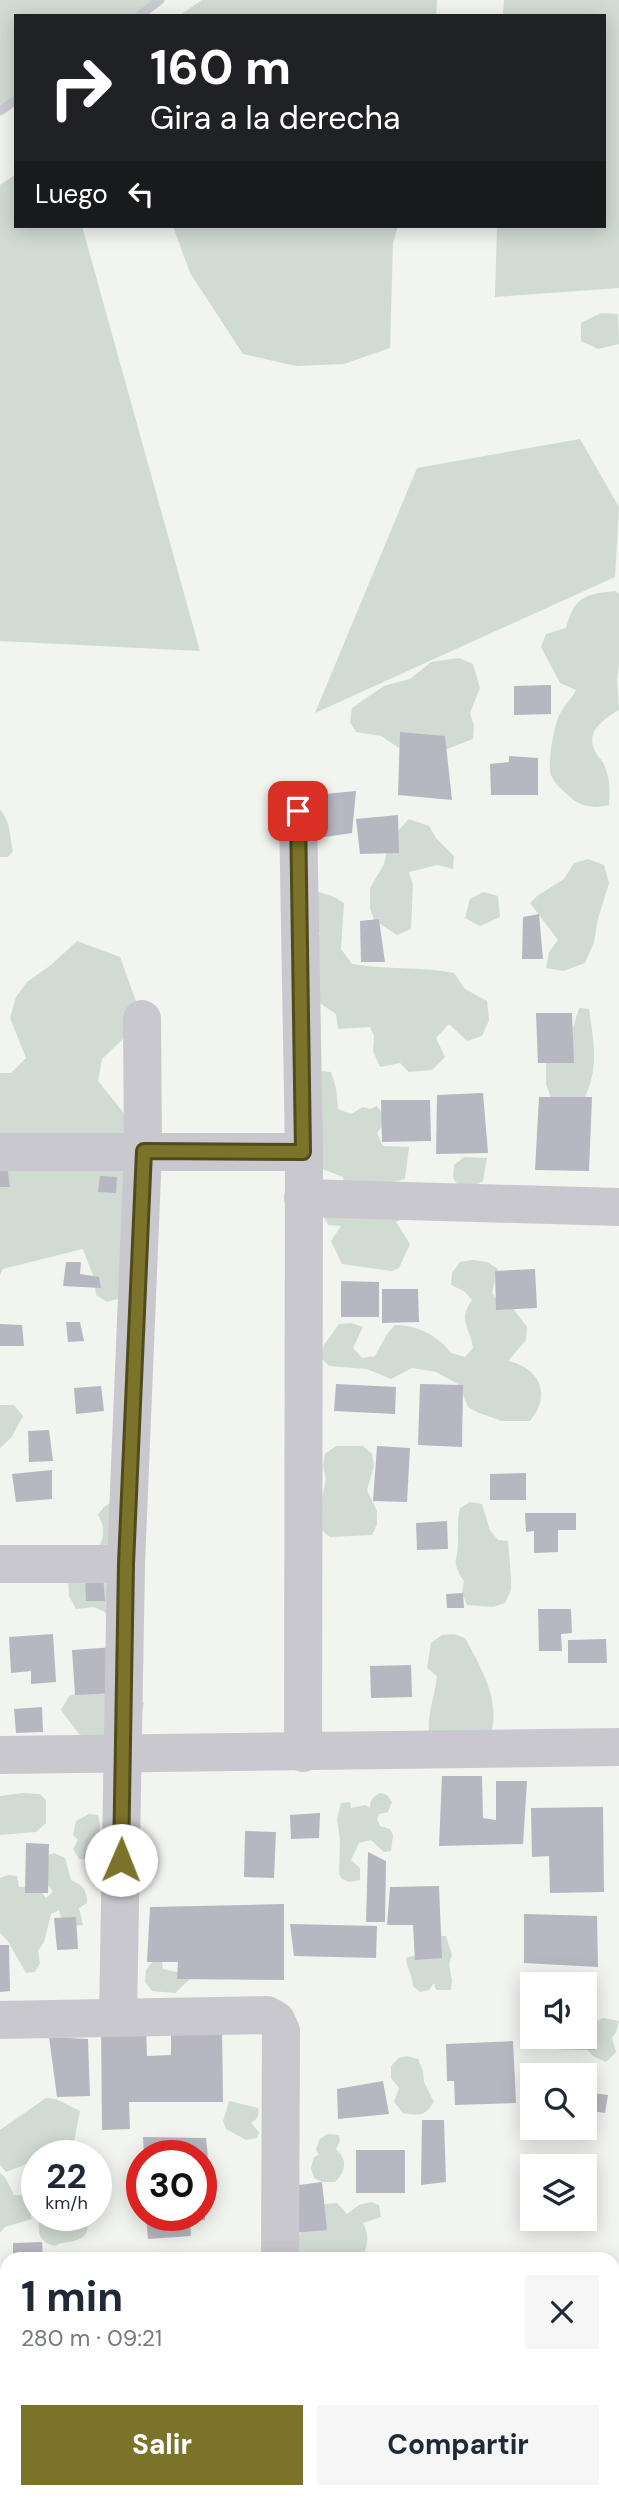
<!DOCTYPE html>
<html lang="es">
<meta charset="utf-8">
<style>
body{margin:0;font-family:"DM Sans",sans-serif;background:#f6f6f7;color:#1f2937;height:100vh;display:flex;flex-direction:column;font-size:26px;white-space:nowrap}
*{box-sizing:border-box;margin:0}
p{font-size:23px;color:#747a83}
.icon{flex:none;width:38px;height:38px;fill:none;stroke:currentColor;stroke-width:2;stroke-linecap:round;stroke-linejoin:round}
.map{position:relative;flex:1;overflow:hidden}
.panel{position:absolute;left:0px;top:2252px;width:620px;height:247px;display:flex;flex-direction:column;background:#fff;border-radius:21px 21px 0 0;box-shadow:0 4px 18px #0003}
.panel>*{flex:none}
.hud{position:absolute;left:14px;top:14px;width:592px;height:214px;border-radius:0px;box-shadow:0 4px 18px #0003;background:#202124;color:#fff;overflow:hidden}
.fabs{position:absolute;left:520px;top:1972px;display:grid;gap:14px}
.fabs a{display:grid;place-items:center;width:77px;height:77px;border-radius:0px;background:#fff;box-shadow:0 4px 18px #0003;font-size:35px}
.speed{position:absolute;left:21px;top:2140px;display:flex;gap:14px;font-size:35px;font-weight:700;text-align:center}
.speed>*{display:grid;place-content:center;width:91px;height:91px;border-radius:50%;background:#fff;box-shadow:0 4px 18px #0003;line-height:1}
.speed small{font-size:18px;font-weight:400}
.speed .limit{border:10px solid #d22;background:#fff;color:#111}
.pin{position:absolute;display:grid;place-items:center;width:60px;height:60px;color:#fff;margin:-30px;border-radius:14px;box-shadow:0 4px 10px #0006}
.me{position:absolute;width:77px;margin:-38px;rotate:1deg;stroke-linejoin:round;filter:drop-shadow(0 0 5px #0008)}
.turn{display:flex;align-items:center;gap:24px;height:147px;padding:0 21px;font-size:32px}
.turn .icon{width:91px;height:91px;stroke-width:2.5}
.turn b{display:block;font-size:49px;line-height:60px}
.then{display:flex;align-items:center;height:66px;padding:0 21px;background:#0003;gap:14px;font-size:26px}
.round{display:grid;place-items:center;flex:none;width:74px;height:74px;border-radius:0px;background:#f6f6f7}
.overview{display:flex;align-items:center;justify-content:space-between;height:119px;padding:0 21px}
h1{font-size:42px;font-weight:700;line-height:52px}
.button{display:flex;gap:14px;margin-top:auto;padding:14px 21px}
.button a{flex:1;height:80px;border-radius:0px;background:#7b7329;color:#fff;font-size:28px;font-weight:700;line-height:80px;text-align:center}
.button a+a{background:#f6f6f7;color:#1f2937}
.map>svg:first-child{display:block}
</style>
<div class="map">
<svg width="619" height="2498" viewBox="0 0 619 2498">
<rect width="100%" height="100%" fill="#f1f4ef"/>
<g fill="#d0dbd3">
<path d="M0 0H160L139 16H16V100L0 110Z"/>
<path d="M202 0H437L436 16H179Z"/>
<path d="M504 0H619V288L495 297 497 226H604V16H503Z"/>
<path d="M16 174V226H82L200 651 0 641V185Z"/>
<path d="M173 226H398L393 243 390 348 344 364 296 366 243 354 190 273Z"/>
<path d="M601 313 618 314 619 344 598 349 581 341V323Z"/>
<path d="M580 439 619 507 615 577 315 713 417 468Z"/>
<path d="M615 591 619 594V663L617 679 619 710C603 719 584 733 596 753 599 758 603 761 605 767 610 779 610 792 609 805 595 809 580 807 569 796 562 790 555 784 551 775 547 765 554 722 561 712 565 704 572 699 576 690L560 683 541 647 546 634 566 628C574 597 585 594 615 591Z"/>
<path d="M459 658 473 664 480 688 470 713 474 726 473 739 439 752 402 750 381 736 356 732 350 722 352 708 384 686 410 679 431 662Z"/>
<path d="M0 810C11 821 9 835 13 851L8 857H0Z"/>
<path d="M409 819 429 826 436 838 454 856 453 869 437 865 409 872 413 885 411 929 397 935 374 920 370 908V888L384 864 390 839Z"/>
<path d="M588 859 604 865 609 883 598 919 594 942 585 963 563 971 546 968 549 952 558 940 530 903 537 896 564 879 574 863Z"/>
<path d="M316 891 334 897 344 903 341 949 352 964C386 970 420 966 454 973L465 989 487 1001 489 1020 482 1036 467 1041 449 1024 436 1038 445 1057 432 1070 409 1072 400 1063 380 1067 373 1051 374 1036 370 1027 338 1029 336 1014 311 997 315 943 320 933 311 927Z"/>
<path d="M483 892 498 896 500 917 480 926 465 918 470 899Z"/>
<path d="M77 941 120 957 137 1004 131 1031 102 1059 98 1081 123 1112 136 1141 128 1296 107 1302 96 1295 94 1278 83 1249 3 1269 0 1275V1073H11L26 1058 10 1018 16 997 27 982 51 965Z"/>
<path d="M579 1008 589 1009C594 1044 600 1072 581 1104L553 1103 546 1084V1054L569 1041Z"/>
<path d="M310 1070 331 1072 336 1088 338 1109 351 1114 363 1107 370 1109 377 1106 387 1120 377 1133 383 1146 409 1147 405 1179 389 1183 404 1218 396 1222 410 1244 399 1268 392 1271 342 1264 331 1241 341 1226 328 1225 320 1209 345 1186 343 1177 320 1168Z"/>
<path d="M464 1157 487 1158 483 1181 475 1186H459L453 1178 454 1165Z"/>
<path d="M473 1260 487 1262 498 1269 492 1293 500 1304 512 1307 527 1327 526 1340 508 1361C540 1368 552 1395 530 1421H502L479 1413 468 1407 458 1384 436 1372 412 1368 391 1379 367 1369 329 1366 321 1358 324 1345 339 1324 351 1323 363 1327 353 1348 362 1358 375 1356 387 1334 395 1325C416 1324 440 1337 451 1353L465 1357 473 1348C470 1326 457 1321 472 1300L464 1291 451 1285 452 1273 460 1262Z"/>
<path d="M0 1405H14L23 1416 11 1438 0 1448Z"/>
<path d="M336 1446H363L372 1454 374 1466 367 1490 377 1511V1524L372 1535 330 1537 320 1529 321 1504 326 1479 323 1466 325 1454Z"/>
<path d="M113 1501 110 1624 105 1612 94 1607 76 1609 69 1596 68 1580C86 1562 115 1542 98 1515L104 1507Z"/>
<path d="M470 1502 482 1504 490 1530 498 1540 508 1541 511 1577V1590L505 1603 493 1607 467 1605 462 1593 464 1581C450 1560 458 1563 458 1543 458 1531 457 1521 460 1508Z"/>
<path d="M454 1634 465 1638C480 1666 501 1700 491 1733H429C427 1713 435 1696 437 1676L427 1668 431 1643 442 1635Z"/>
<path d="M84 1692 133 1697 144 1703 141 1715 95 1740 79 1734 61 1710 69 1696Z"/>
<path d="M23 1793 40 1794 46 1800V1823L36 1832 0 1835V1796Z"/>
<path d="M380 1793 387 1795 392 1802 388 1812 379 1814 377 1819 380 1826 390 1829 393 1835 391 1851 384 1852 371 1840 359 1843 351 1860 360 1868V1880L350 1882 342 1879 339 1874 340 1841 337 1819 341 1803 350 1802 351 1808 365 1805 370 1808C370 1800 373 1796 380 1793Z"/>
<path d="M89 1814 98 1815C103 1829 96 1839 99 1853L89 1859H79L73 1849 78 1840 73 1835 76 1821Z"/>
<path d="M54 1853 65 1858 71 1880C83 1885 87 1890 87 1903L79 1908 83 1925 63 1927 59 1910 51 1914 44 1942 38 1951 40 1963 35 1972 26 1973 7 1940 0 1933V1878L8 1875 17 1876 19 1887 38 1888 46 1898 53 1892 40 1874 42 1858Z"/>
<path d="M435 1936H446L452 1955 449 1964 452 1980 451 1990H436L434 1983 429 1990 420 1992 413 1986C412 1974 407 1969 406 1958L425 1952Z"/>
<path d="M155 1959 162 1961 163 1969 181 1973 190 1979 175 1993 152 1991 145 1982 146 1970Z"/>
<path d="M603 2018 619 2021 616 2032 612 2038 616 2052 606 2062 593 2056 586 2048 589 2035 597 2033 595 2022Z"/>
<path d="M407 2056 418 2059 423 2071 424 2082 434 2102C425 2116 419 2116 403 2113L394 2102 399 2088 391 2078V2066L399 2058Z"/>
<path d="M46 2098 56 2099 80 2111 74 2141 50 2155 37 2156 36 2195C25 2186 21 2178 27 2164L6 2172 0 2165V2130Z"/>
<path d="M229 2101 258 2108C260 2116 257 2119 251 2123L259 2132 257 2138 246 2140 226 2129 223 2121Z"/>
<path d="M327 2134 339 2135 340 2141 336 2149C348 2160 346 2171 335 2182H322L314 2178 311 2168 314 2157 319 2155 316 2150 319 2140Z"/>
<path d="M0 2173 5 2177 14 2195H25L32 2219 5 2227 0 2233Z"/>
<path d="M371 2202 379 2205 381 2217 363 2223C369 2234 368 2243 364 2254L333 2253 335 2259H297L296 2241 301 2232 325 2204 337 2203 347 2214 359 2205Z"/>
<path d="M40 2216H90C89 2221 88 2228 86 2233 80 2244 63 2240 55 2246 38 2242 37 2231 40 2216Z"/>
<path d="M7 2288V2320L0 2314V2294Z"/>
<path d="M7 2358V2437L0 2431V2363Z"/>
</g>
<g fill="none" stroke-linecap="round" stroke-linejoin="round">
<g stroke="#c9cbd5" stroke-width="9">
<path d="M139 16 160 0"/>
<path d="M0 111 16 100"/>
</g>
</g>
<g fill="#b7b7c1">
<path d="M551 685V714L514 715V686Z"/>
<path d="M400 732 445 736 452 800 398 795Z"/>
<path d="M509 756 538 758V795H491L490 764 509 762Z"/>
<path d="M356 791 352 833 318 838 314 795Z"/>
<path d="M398 815 399 853 360 854 356 819Z"/>
<path d="M539 914 543 959H522L523 917Z"/>
<path d="M379 919 385 962H361L360 921Z"/>
<path d="M536 1013H572L574 1063H538Z"/>
<path d="M483 1093 488 1153 436 1154 437 1095Z"/>
<path d="M539 1097H592L589 1171 535 1170Z"/>
<path d="M381 1100H430L431 1141 382 1142Z"/>
<path d="M7 1166 10 1187H0V1167Z"/>
<path d="M100 1176 117 1177 116 1193 98 1192Z"/>
<path d="M66 1262H81L80 1274 99 1277 101 1288 63 1286Z"/>
<path d="M535 1269 537 1308 496 1310 495 1271Z"/>
<path d="M341 1281 379 1282V1317H341Z"/>
<path d="M382 1289H418L419 1322 382 1323Z"/>
<path d="M66 1322H80L84 1341 68 1342Z"/>
<path d="M0 1324 22 1325 24 1346H0Z"/>
<path d="M336 1384 396 1387 395 1414 334 1411Z"/>
<path d="M420 1384 463 1385 462 1447 418 1445Z"/>
<path d="M101 1386 104 1411 76 1414 74 1388Z"/>
<path d="M49 1430 53 1461 29 1462 28 1431Z"/>
<path d="M377 1446 410 1448 407 1502 373 1501Z"/>
<path d="M52 1470V1499L16 1502 12 1474Z"/>
<path d="M526 1473V1500H490V1474Z"/>
<path d="M525 1513H576V1530H558V1552L534 1553V1531L526 1532Z"/>
<path d="M447 1521 448 1549 417 1550 416 1523Z"/>
<path d="M85 1575 103 1576 105 1601H86Z"/>
<path d="M463 1593 464 1608H447L446 1594Z"/>
<path d="M538 1609H571L572 1633 561 1634 562 1651H539Z"/>
<path d="M53 1634 56 1682 31 1684V1671L11 1673 9 1637Z"/>
<path d="M606 1639 607 1663H568V1640Z"/>
<path d="M115 1647 118 1693 75 1695 72 1650Z"/>
<path d="M411 1665 412 1697 371 1698 370 1666Z"/>
<path d="M42 1707 43 1732 16 1733 14 1709Z"/>
<path d="M442 1776H482L483 1818 496 1820V1781H527L523 1844 439 1846Z"/>
<path d="M603 1807 604 1892 550 1893 549 1856 532 1857 531 1808Z"/>
<path d="M320 1813 319 1838 291 1839 290 1815Z"/>
<path d="M245 1831 276 1832 274 1878 244 1877Z"/>
<path d="M26 1843 49 1844 48 1893H25Z"/>
<path d="M368 1852 386 1861 385 1922H366Z"/>
<path d="M439 1886 442 1958 415 1960 413 1925H387L390 1887Z"/>
<path d="M284 1904V1980L177 1979 178 1962H147L150 1907Z"/>
<path d="M524 1914 597 1916 598 1967 524 1963Z"/>
<path d="M76 1917 78 1949 57 1950 54 1918Z"/>
<path d="M290 1924 377 1926 376 1958 294 1956Z"/>
<path d="M0 1945H9L10 1991 0 1992Z"/>
<path d="M101 2023 146 2025 147 2056 171 2055V2028L222 2026 223 2102H129L130 2129 102 2130Z"/>
<path d="M584 2026H595V2050L554 2049V2037H584Z"/>
<path d="M49 2037 88 2039 90 2096 57 2097Z"/>
<path d="M513 2041 516 2103 455 2105 454 2081H447L446 2044Z"/>
<path d="M383 2081 389 2114 338 2119 337 2089Z"/>
<path d="M584 2092 608 2095 605 2113 584 2110Z"/>
<path d="M422 2120H444L446 2182 421 2185Z"/>
<path d="M143 2137 206 2138 209 2169 201 2170V2156H144Z"/>
<rect x="356" y="2150" width="49" height="43"/>
<path d="M322 2182 327 2230 292 2233 291 2186Z"/>
<path d="M201 2189H205V2220L190 2221 191 2236 148 2239 146 2216H201Z"/>
<path d="M42 2242 43 2259H13V2243Z"/>
<path d="M221 2255V2259H147V2256Z"/>
<path d="M1 2467H7V2492H46V2498H1Z"/>
<path d="M612 2481H619V2498H460V2492H612Z"/>
<rect x="51" y="2492" width="56" height="6"/>
<rect x="128" y="2492" width="90" height="6"/>
<path d="M344 2492H377V2498H345Z"/>
<path d="M382 2495H402V2498H381Z"/>
</g>
<g fill="none" stroke-linecap="round" stroke-linejoin="round">
<g stroke="#c9c8ce" stroke-width="38">
<path d="M298 812 304 1152 303 1753"/>
<path d="M0 1152H304"/>
<path d="M303 1198 619 1207"/>
<path d="M0 1564H126"/>
<path d="M0 1755 619 1747"/>
<path d="M118 2018 126 1564 143 1151 142 1019"/>
<path d="M0 2020 267 2015 276 2020 281 2031 280 2259"/>
<path d="M612 2349H619"/>
<path d="M0 2353H7"/>
<path d="M280 2492V2498"/>
</g>
</g>
<g fill="none" stroke-linecap="round" stroke-linejoin="round">
<g stroke="#504b1b" stroke-width="18">
<path id="route" d="M121 1860 126 1564 144 1151 303 1152 298 811"/>
</g>
<use href="#route" stroke="#7b7329" stroke-width="12"/>
</g>
</svg>
<div class="fabs">
<a><svg class="icon" aria-label="sound" viewBox="0 0 24 24"><path d="M4 9h4l5-4v14l-5-4H4zM17 9q2 3 0 6"/></svg></a>
<a><svg class="icon" aria-label="search" viewBox="0 0 24 24"><circle cx="10" cy="10" r="6"/><path d="M15 15l6 6"/></svg></a>
<a><svg class="icon" aria-label="layers" viewBox="0 0 24 24"><path d="M12 4l9 5-9 5-9-5zM3 14l9 5 9-5"/></svg></a>
</div>
<div class="speed"><div>22<small>km/h</small></div><div class="limit">30</div></div>
<div class="pin" style="left:298px;top:811px;background:#d93025"><svg class="icon" aria-label="arrive" viewBox="0 0 24 24"><path d="M6 21V4h12l-3 4 3 4H6"/></svg></div>
<svg class="me" style="left:121px;top:1860px" viewBox="-20 -20 40 40"><circle r="19" fill="#fff"/><path d="M0-13L10 11 0 6-10 11z" fill="#7b7329"/></svg>
<div class="hud">
<div class="turn"><svg class="icon" aria-label="right" viewBox="0 0 24 24"><path d="M7 20v-9h11M14 6l5 5-5 5"/></svg><div><b>160 m</b>Gira a la derecha</div></div>
<div class="then">Luego<svg class="icon" aria-label="left" viewBox="0 0 24 24"><path d="M17 20v-9H6M10 6l-5 5 5 5"/></svg></div>
</div>
<section class="panel">
<div class="overview"><div><h1>1 min</h1><p>280 m · 09:21</p></div><a class="round"><svg class="icon" aria-label="close" viewBox="0 0 24 24"><path d="M6 6l12 12M18 6L6 18"/></svg></a></div>
<div class="button"><a>Salir</a><a>Compartir</a></div>
</section>
</div>
